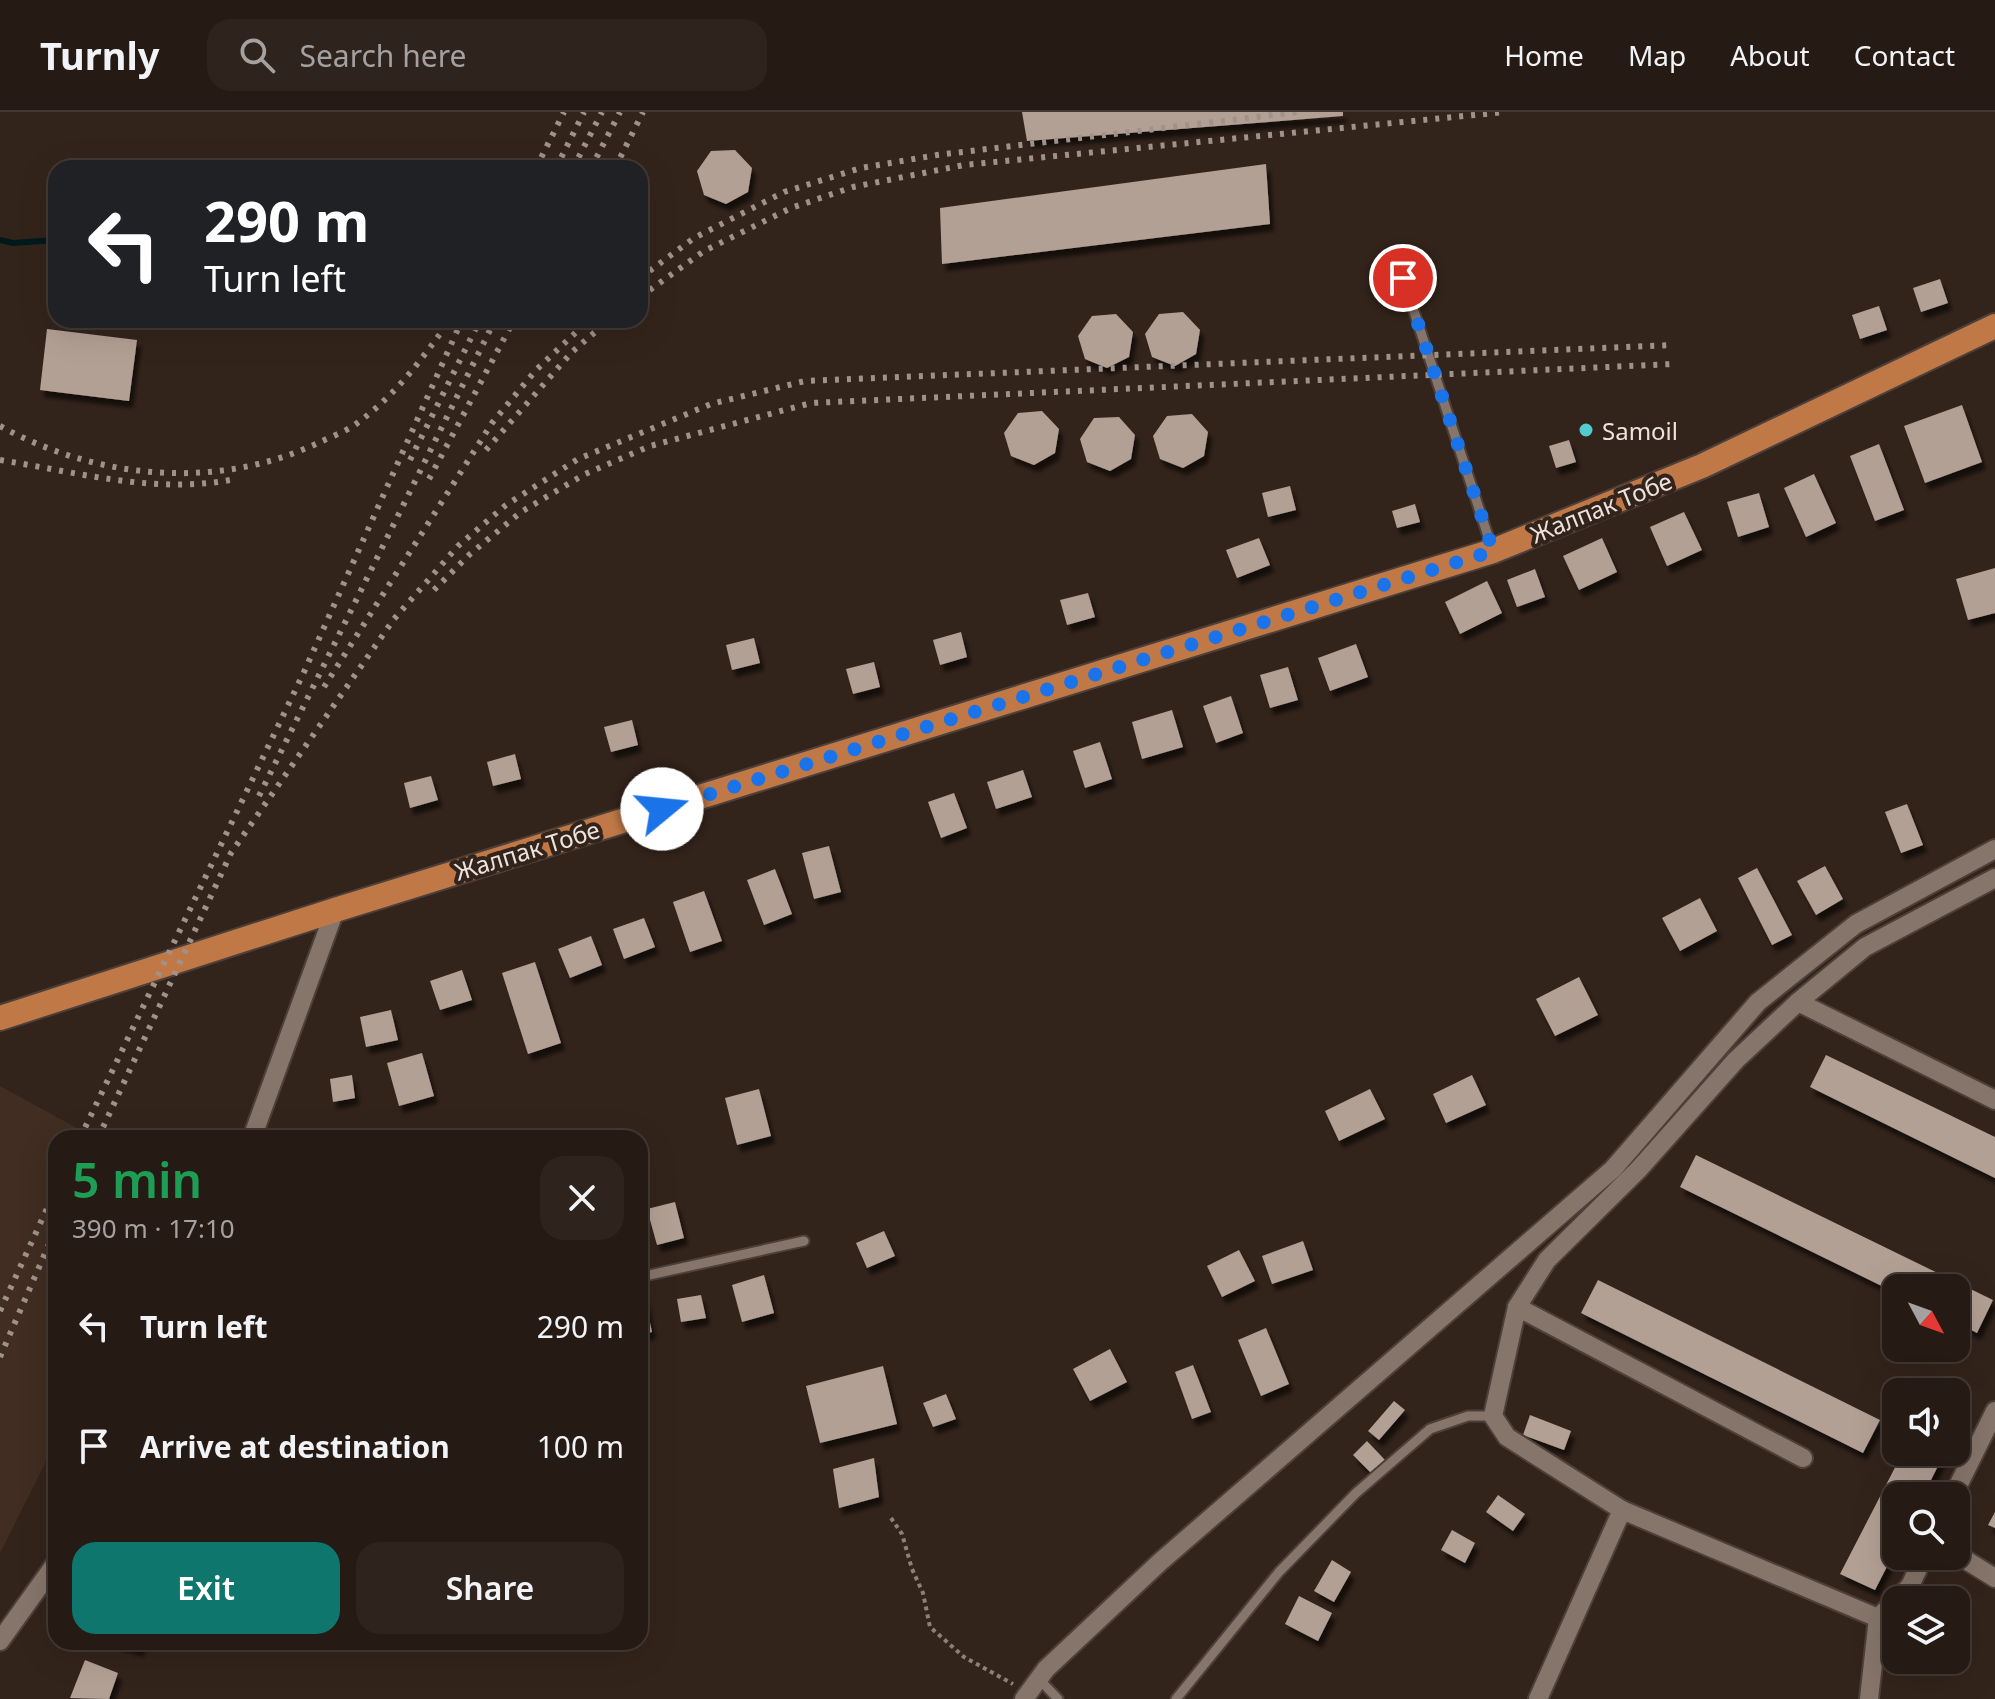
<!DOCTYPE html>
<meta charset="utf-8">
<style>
body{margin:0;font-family:"Noto Sans",sans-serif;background:#2e241d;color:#f1f3f6;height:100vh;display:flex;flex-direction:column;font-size:30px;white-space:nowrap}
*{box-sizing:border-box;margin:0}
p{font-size:26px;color:#a4a1a0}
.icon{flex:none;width:44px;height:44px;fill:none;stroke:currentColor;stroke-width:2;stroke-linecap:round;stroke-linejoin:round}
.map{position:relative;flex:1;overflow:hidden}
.drawer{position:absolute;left:48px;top:1018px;width:600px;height:520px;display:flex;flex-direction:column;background:#261b14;border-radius:24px;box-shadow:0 8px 32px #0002,0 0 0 2px #423934}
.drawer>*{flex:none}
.top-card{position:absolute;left:48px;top:48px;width:600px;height:168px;border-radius:24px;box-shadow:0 8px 32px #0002,0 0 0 2px #423934;background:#202124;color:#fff;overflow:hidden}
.needle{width:52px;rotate:131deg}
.tools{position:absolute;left:1882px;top:1162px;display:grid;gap:16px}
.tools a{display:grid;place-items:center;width:88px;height:88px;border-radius:16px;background:#261b14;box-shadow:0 8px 32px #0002,0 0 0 2px #423934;font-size:40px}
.pin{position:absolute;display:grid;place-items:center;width:68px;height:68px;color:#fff;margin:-34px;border:4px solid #fff;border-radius:50%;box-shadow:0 2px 8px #0007}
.me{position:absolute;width:88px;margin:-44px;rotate:73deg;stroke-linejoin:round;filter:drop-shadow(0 0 6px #0008)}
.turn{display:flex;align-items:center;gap:28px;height:168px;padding:0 24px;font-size:36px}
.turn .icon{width:104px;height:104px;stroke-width:2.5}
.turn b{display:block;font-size:56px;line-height:68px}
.round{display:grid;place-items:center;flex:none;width:84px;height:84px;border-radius:24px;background:#2e241d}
.overview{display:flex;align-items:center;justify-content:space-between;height:136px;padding:0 24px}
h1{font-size:48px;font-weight:600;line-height:60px;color:#1e9e55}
.button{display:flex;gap:16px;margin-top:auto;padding:16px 24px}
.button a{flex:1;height:92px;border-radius:24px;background:#0f766e;color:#fff;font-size:32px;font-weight:600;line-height:92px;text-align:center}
.button a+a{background:#2e241d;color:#f1f3f6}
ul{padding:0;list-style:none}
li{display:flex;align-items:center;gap:24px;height:120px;padding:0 24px}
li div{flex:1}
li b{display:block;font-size:30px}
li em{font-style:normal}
header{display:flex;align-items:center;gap:48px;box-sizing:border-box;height:112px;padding:0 40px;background:#261b14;border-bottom:2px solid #423934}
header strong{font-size:38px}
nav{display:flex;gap:44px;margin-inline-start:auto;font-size:28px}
.search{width:560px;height:72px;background:#2e241d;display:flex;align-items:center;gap:20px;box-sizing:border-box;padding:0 28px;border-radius:24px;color:#a4a1a0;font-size:30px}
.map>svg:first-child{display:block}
</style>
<header>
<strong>Turnly</strong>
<div class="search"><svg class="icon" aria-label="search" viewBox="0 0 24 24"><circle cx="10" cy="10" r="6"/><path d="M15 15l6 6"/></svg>Search here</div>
<nav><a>Home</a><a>Map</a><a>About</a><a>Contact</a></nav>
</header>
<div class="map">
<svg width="1995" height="1587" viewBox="0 0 1995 1587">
<defs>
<filter id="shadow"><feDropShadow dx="4" dy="7" stdDeviation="2" flood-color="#0009"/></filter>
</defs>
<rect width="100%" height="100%" fill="#33241b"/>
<path fill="#412d21" d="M0 974 95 1026H56V1329L0 1441Z"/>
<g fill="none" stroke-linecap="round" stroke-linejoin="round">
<path stroke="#001a1b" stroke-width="6" d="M0 128 13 131 56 128"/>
</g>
<g fill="#b3a095" filter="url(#shadow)">
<path d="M1022 0H1343V4L1027 29Z"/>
<path d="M735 38 752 56 748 80 726 92 704 83 697 59 711 39Z"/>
<path d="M1266 52 1270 112 942 152 940 96Z"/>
<path d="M1940 167 1948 191 1921 200 1913 176Z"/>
<path d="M1879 194 1887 218 1860 227 1852 203Z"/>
<path d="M1183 200 1200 218 1196 242 1175 254 1152 245 1145 222 1159 202Z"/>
<path d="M1116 202 1133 220 1129 245 1107 256 1085 247 1078 224 1092 204Z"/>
<path d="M47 217 137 228 129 289 40 278Z"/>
<path d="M1962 293 1982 350 1925 371 1904 314Z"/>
<path d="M1042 299 1059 317 1055 341 1034 353 1011 344 1004 321 1018 301Z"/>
<path d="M1192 302 1208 320 1204 344 1183 356 1160 347 1153 324 1167 304Z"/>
<path d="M1119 305 1135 323 1131 347 1110 359 1087 350 1080 327 1094 306Z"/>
<path d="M1569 328 1576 350 1556 356 1549 334Z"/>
<path d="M1879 332 1904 398 1875 409 1850 344Z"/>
<path d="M1814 362 1836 411 1806 425 1784 376Z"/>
<path d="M1290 374 1296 398 1268 405 1262 381Z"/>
<path d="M1759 381 1769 415 1738 425 1727 390Z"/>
<path d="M1415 392 1420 410 1397 416 1392 399Z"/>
<path d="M1684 400 1702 438 1667 454 1650 415Z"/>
<path d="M1259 426 1270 453 1237 466 1226 438Z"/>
<path d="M1602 426 1617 460 1579 478 1563 444Z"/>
<path d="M1995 456V501L1968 508 1956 467Z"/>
<path d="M1535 457 1545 485 1517 495 1507 468Z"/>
<path d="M1487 469 1502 501 1460 522 1445 490Z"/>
<path d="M1088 481 1095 505 1067 513 1060 488Z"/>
<path d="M961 520 967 545 940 553 933 528Z"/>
<path d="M754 526 760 551 732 558 726 533Z"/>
<path d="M1356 532 1368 565 1330 579 1318 546Z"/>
<path d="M874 550 880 575 853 582 846 557Z"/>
<path d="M1288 555 1298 588 1270 596 1260 563Z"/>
<path d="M1231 584 1243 621 1216 631 1203 594Z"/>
<path d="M1172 598 1183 635 1142 647 1132 610Z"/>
<path d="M632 608 638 633 611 640 604 615Z"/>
<path d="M1100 630 1112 667 1085 676 1073 639Z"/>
<path d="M515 642 521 667 493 674 487 650Z"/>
<path d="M1023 658 1032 685 996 697 987 670Z"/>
<path d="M431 664 438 688 410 696 404 671Z"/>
<path d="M954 681 967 716 941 726 928 690Z"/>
<path d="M1907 692 1923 733 1901 741 1885 700Z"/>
<path d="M829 734 841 780 814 787 802 741Z"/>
<path d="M1825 754 1843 787 1816 803 1797 769Z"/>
<path d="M1757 756 1792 823 1772 833 1738 766Z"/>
<path d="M775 757 792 802 764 813 747 768Z"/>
<path d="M704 779 722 829 690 840 673 790Z"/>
<path d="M1700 786 1717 819 1680 839 1662 806Z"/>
<path d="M644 806 655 835 624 847 613 817Z"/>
<path d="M591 824 602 853 570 866 558 837Z"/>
<path d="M535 850 561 931 528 942 502 861Z"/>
<path d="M462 858 472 888 440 898 430 869Z"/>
<path d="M1579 865 1598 903 1555 924 1536 887Z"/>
<path d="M391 898 398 928 366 935 360 905Z"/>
<path d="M422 941 434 984 399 994 387 951Z"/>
<path d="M1826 943 1995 1025V1066L1810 975Z"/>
<path d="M352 963 355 986 333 990 330 967Z"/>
<path d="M1472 963 1486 993 1446 1011 1433 982Z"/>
<path d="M759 977 771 1024 737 1033 725 986Z"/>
<path d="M1370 977 1385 1007 1339 1029 1325 999Z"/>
<path d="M1696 1043 1993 1188 1977 1221 1956 1210V1176H1896V1181L1680 1075Z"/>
<path d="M675 1090 684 1126 657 1133 647 1097Z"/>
<path d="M884 1119 895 1144 867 1156 856 1131Z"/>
<path d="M1303 1129 1313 1158 1272 1172 1262 1144Z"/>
<path d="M1239 1138 1255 1169 1222 1185 1207 1154Z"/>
<path d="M764 1163 774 1201 742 1210 732 1173Z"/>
<path d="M1598 1168 1880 1308 1863 1341 1581 1201Z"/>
<path d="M644 1183 652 1220 640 1223V1184Z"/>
<path d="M701 1183 706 1206 681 1210 677 1187Z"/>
<path d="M1266 1216 1289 1272 1261 1284 1238 1228Z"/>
<path d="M1110 1237 1127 1270 1090 1289 1073 1257Z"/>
<path d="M1193 1253 1211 1300 1192 1307 1175 1260Z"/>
<path d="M883 1254 897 1312 820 1331 806 1274Z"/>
<path d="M946 1282 956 1307 933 1315 923 1291Z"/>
<path d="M1394 1289 1405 1298 1379 1328 1368 1319Z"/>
<path d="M1530 1303 1571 1319 1564 1338 1523 1323Z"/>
<path d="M1367 1329 1385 1348 1371 1361 1353 1343Z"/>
<path d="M1903 1340H1945L1923 1384H1896V1437L1875 1478 1840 1462Z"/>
<path d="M874 1346 879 1385 839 1396 833 1357Z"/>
<path d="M1498 1383 1525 1402 1513 1419 1486 1400Z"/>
<path d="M1995 1400V1416L1988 1413Z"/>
<path d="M1452 1418 1475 1431 1465 1451 1441 1438Z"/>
<path d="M1332 1448 1351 1460 1334 1490 1314 1479Z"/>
<path d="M1299 1484 1332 1501 1318 1529 1285 1512Z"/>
<path d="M113 1530H142L140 1538Z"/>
<path d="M85 1548 118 1561 109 1587 70 1586Z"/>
</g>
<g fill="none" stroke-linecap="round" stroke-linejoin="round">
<g stroke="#4d403a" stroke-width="13">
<g id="service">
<path d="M1403 166 1492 436"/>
<path d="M640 1165 804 1129"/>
<path d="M1039 1567 1058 1587"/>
<path d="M1176 1587 1279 1460 1356 1381 1430 1317 1468 1304H1493"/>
</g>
</g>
<g stroke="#4d403a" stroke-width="22">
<g id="minor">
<path d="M1798 890 1995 988"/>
<path d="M252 1026 335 798"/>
<path d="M1517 1195 1803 1346"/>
<path d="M1953 1384 1995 1299"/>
<path d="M1956 1442 1995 1466"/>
<path d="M1924 1444 1910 1474 1878 1506 1622 1398 1507 1325 1493 1304 1517 1195 1547 1148 1639 1057 1736 948 1798 890 1865 835 1995 766"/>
<path d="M0 1529 56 1451"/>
<path d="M1024 1587 1046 1557 1160 1450 1613 1057 1758 890 1856 812 1995 737"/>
<path d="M1538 1587 1622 1398"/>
<path d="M1869 1587 1878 1506"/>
</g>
</g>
<g stroke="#4d403a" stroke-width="28">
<path id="primary" d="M0 906 335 798 1493 439 1702 354 1995 214"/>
</g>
<path stroke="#8c8078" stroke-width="4" stroke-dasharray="4 4" stroke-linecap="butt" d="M891 1406 902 1422 912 1457 923 1481 930 1515 964 1545 1013 1572"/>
<use href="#service" stroke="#86756a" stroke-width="9"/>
<use href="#minor" stroke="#86756a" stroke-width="18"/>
<use href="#primary" stroke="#c07946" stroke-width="24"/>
<g stroke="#9e928b" stroke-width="6" stroke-dasharray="4 8" stroke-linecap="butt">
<path d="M536 56 564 0"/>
<path d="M556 56 584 0"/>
<path d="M573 56 602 0"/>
<path d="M591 56 620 0"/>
<path d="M615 56 643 0"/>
<path d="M640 166 694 126 784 80 861 56 937 43 1298 0"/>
<path d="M640 185 704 139 791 96 853 75 964 53 1505 0"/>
<path d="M0 314C97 367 216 379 318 331 330 325 345 320 356 312 396 283 422 247 450 208"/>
<path d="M486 338 572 240 609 208"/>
<path d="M0 348C76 360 153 382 230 368"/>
<path d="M410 348 480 208"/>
<path d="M429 367 514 208"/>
<path d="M434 478 469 443 521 400 585 362 650 334 811 291 1673 252"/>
<path d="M324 575 492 311 536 258 589 208"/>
<path d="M259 684 495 208"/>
<path d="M80 1026 304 560 462 208"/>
<path d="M98 1026 231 741 394 507 458 434 506 393 578 347 711 292 805 269 1673 233"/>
<path d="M0 1199 56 1077"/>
<path d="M0 1245 56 1116"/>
</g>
</g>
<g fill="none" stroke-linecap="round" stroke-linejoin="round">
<path stroke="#1a73e8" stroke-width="14" stroke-dasharray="0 25.2" d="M662 697 1493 439 1403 166"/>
</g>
<circle fill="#51ccd1" stroke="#33241b" stroke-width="3" cx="1586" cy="318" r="8"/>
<g text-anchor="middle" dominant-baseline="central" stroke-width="8" stroke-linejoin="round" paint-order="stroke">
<g font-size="24" fill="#ede3dd" stroke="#33241b" text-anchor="start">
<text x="1602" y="318">Samoil</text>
</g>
<g font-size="24" fill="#ede3dd" stroke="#33241b">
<text transform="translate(1601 395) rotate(-22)">Жалпак Тобе</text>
<text transform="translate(527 738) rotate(-17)">Жалпак Тобе</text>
</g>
</g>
</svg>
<div class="tools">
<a><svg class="needle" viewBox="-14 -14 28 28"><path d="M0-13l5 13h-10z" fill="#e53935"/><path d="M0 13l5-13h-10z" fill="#a4a1a0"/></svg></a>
<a><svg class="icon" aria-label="sound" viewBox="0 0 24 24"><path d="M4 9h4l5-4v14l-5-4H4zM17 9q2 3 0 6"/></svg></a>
<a><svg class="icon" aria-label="search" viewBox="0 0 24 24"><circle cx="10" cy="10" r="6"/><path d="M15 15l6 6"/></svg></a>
<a><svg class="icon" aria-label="layers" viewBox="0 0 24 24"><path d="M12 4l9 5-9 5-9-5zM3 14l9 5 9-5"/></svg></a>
</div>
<div class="pin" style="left:1403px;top:166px;background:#d93025"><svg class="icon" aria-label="arrive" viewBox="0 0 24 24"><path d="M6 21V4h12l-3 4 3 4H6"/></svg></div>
<svg class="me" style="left:662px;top:697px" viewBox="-20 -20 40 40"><circle r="19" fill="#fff"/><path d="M0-13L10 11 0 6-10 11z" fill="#1a73e8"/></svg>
<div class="top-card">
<div class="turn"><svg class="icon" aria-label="left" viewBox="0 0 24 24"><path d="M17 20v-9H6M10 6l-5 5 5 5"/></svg><div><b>290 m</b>Turn left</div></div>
</div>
<section class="drawer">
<div class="overview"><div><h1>5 min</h1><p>390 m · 17:10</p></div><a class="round"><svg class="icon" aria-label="close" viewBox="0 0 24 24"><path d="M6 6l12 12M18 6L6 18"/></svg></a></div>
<ul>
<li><svg class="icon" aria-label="left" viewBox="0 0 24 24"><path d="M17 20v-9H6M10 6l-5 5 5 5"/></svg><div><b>Turn left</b></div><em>290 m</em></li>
<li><svg class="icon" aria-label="arrive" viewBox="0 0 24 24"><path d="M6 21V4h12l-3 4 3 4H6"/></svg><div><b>Arrive at destination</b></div><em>100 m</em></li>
</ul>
<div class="button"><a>Exit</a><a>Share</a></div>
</section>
</div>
